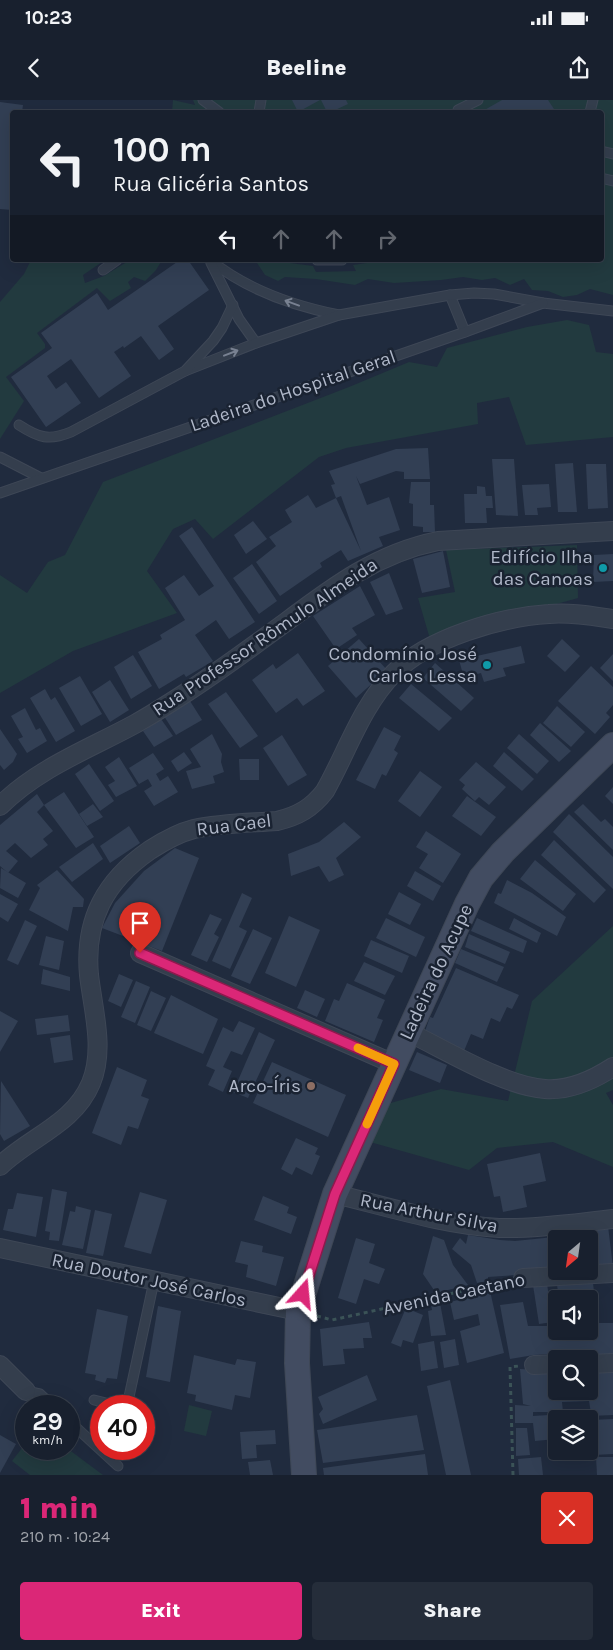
<!DOCTYPE html>
<meta charset="utf-8">
<style>
body{margin:0;font-family:Karla,sans-serif;background:#252d3a;color:#f1f3f6;height:100vh;display:flex;flex-direction:column;font-size:19px;white-space:nowrap}
*{box-sizing:border-box;margin:0}
p{font-size:16px;color:#9fa3aa}
.icon{flex:none;width:28px;height:28px;fill:none;stroke:currentColor;stroke-width:2;stroke-linecap:round;stroke-linejoin:round}
.map{position:relative;height:1375px;overflow:hidden}
.details{display:flex;flex-direction:column;background:#18202e;flex:1}
.details>*{flex:none}
.guide{position:absolute;left:10px;top:10px;width:594px;height:152px;border-radius:5px;box-shadow:0 5px 20px #0002,0 0 0 1px #363e4a;background:#18202e;color:#f1f3f6;overflow:hidden}
.needle{width:32px;rotate:209deg}
.buttons{position:absolute;left:548px;top:1130px;display:grid;gap:10px}
.buttons a{display:grid;place-items:center;width:50px;height:50px;border-radius:5px;background:#18202e;box-shadow:0 5px 20px #0002,0 0 0 1px #363e4a;font-size:25px}
.speed{position:absolute;left:15px;top:1295px;display:flex;gap:10px;font-size:25px;font-weight:700;text-align:center}
.speed>*{display:grid;place-content:center;width:65px;height:65px;border-radius:50%;background:#18202e;box-shadow:0 5px 20px #0002,0 0 0 1px #363e4a;line-height:1}
.speed small{font-size:12px;font-weight:400}
.speed .limit{border:8px solid #d22;background:#fff;color:#111}
.pin{position:absolute;display:grid;place-items:center;width:42px;height:42px;color:#fff;margin:-51px -21px;border-radius:50% 50% 50% 0;rotate:-45deg;box-shadow:0 0 5px #0007}
.pin .icon{rotate:45deg}
.me{position:absolute;width:55px;margin:-28px;rotate:18deg;stroke-linejoin:round;filter:drop-shadow(0 0 4px #0008)}
.turn{display:flex;align-items:center;gap:18px;height:105px;padding:0 20px;font-size:22px}
.turn .icon{width:65px;height:65px;stroke-width:2.5}
.turn b{display:block;font-size:35px;line-height:42px}
.lanes{display:flex;align-items:center;height:48px;padding:0 20px;background:#0003;justify-content:center;gap:25px;direction:ltr}
.lanes .off{opacity:.35}
.round{display:grid;place-items:center;flex:none;width:52px;height:52px;border-radius:5px;background:#252d3a}
.headline{display:flex;align-items:center;justify-content:space-between;height:85px;padding:0 20px}
h1{font-size:30px;font-weight:800;line-height:38px;color:#db2777}
.button{display:flex;gap:10px;margin-top:auto;padding:10px 20px}
.button a{flex:1;height:58px;border-radius:5px;background:#db2777;color:#fff;font-size:20px;font-weight:800;line-height:58px;text-align:center}
.button a+a{background:#252d3a;color:#f1f3f6}
.status{display:flex;justify-content:space-between;align-items:center;height:35px;padding:0 25px;background:#18202e;direction:ltr}
.status svg{height:14px;fill:currentColor}
header{display:flex;justify-content:space-between;align-items:center;height:65px;padding:0 20px;background:#18202e;font-size:22px;font-weight:800}
.map>svg:first-child{display:block}
</style>
<div class="status"><b>10:23</b><svg viewBox="0 0 49 12"><path d="M0 12V9h3v3zM5 12V6h3v6zM10 12V3h3v9zM15 12V0h3v12zM26 1h20v11H26zM47 4h2v5h-2z"/></svg></div>
<header><svg class="icon" aria-label="back" viewBox="0 0 24 24"><path d="M15 5l-7 7 7 7"/></svg>Beeline<svg class="icon" aria-label="share" viewBox="0 0 24 24"><path d="M12 15V3M7 8l5-5 5 5M5 13v7h14v-7"/></svg></header>
<div class="map">
<svg width="613" height="1375" viewBox="0 0 613 1375">
<rect width="100%" height="100%" fill="#202b3e"/>
<g fill="#223a3f">
<path d="M173 0 195 5 193 0H613V195L590 189 577 195 563 197 548 191 532 190 524 179 510 185 495 178 482 180 463 177 441 180 394 183 368 179 355 185 316 179 285 177 278 181 265 175 257 163 259 160H281L290 163 313 166 316 172 356 171 353 165 387 160H601V12H172Z"/>
<path d="M31 160H105L83 175 85 183 104 176 130 160H162L156 170 145 181 134 177 128 182 131 188 110 201 97 188 37 233 45 244V248L6 277 24 301 0 339V202L24 174Z"/>
<path d="M567 220 589 225 596 252 613 254V337L526 345 509 297 477 303 478 324 346 348 319 357 213 439 195 419 173 429 147 471 177 513 73 551 0 593V475L27 493 48 462 65 455 103 382 349 287 409 262 437 267 447 248 527 227Z"/>
<path d="M577 445 578 498 430 539 418 498 455 492 446 450Z"/>
<path d="M613 826V990L606 993 613 1005V1067L553 1042 497 1048 469 1070 370 1042 387 1004 441 989 508 1001 532 901Z"/>
<path d="M189 1305 212 1311 206 1336 184 1331Z"/>
<path d="M26 1343V1349H68L103 1375H30L12 1361Z"/>
</g>
<g fill="#323f54">
<path d="M292 0H320L298 12Z"/>
<path d="M321 0H346L348 4 331 12H327Z"/>
<path d="M502 0H548L556 12H481Z"/>
<path d="M0 2 23 5 22 12H12V110L0 109Z"/>
<path d="M180 160H188L209 190 158 226 174 249 159 260 141 236 124 248 123 246 114 252 131 276 99 298 71 259 47 276 56 289 66 282 81 303 46 327 11 277 52 248 41 233 97 193 108 210Z"/>
<path d="M428 348 430 379H404V372L396 371 360 384 356 376 367 405 389 397 400 430 379 437 383 446 348 461 341 450 320 463 322 467 280 496 256 462 276 446 269 437 292 422 285 410 308 395 316 408 336 398 361 451 341 396 336 398 331 385 335 384 329 371 396 349Z"/>
<path d="M492 359H514L518 416 496 415Z"/>
<path d="M573 363 577 412H558L555 364Z"/>
<path d="M586 364H606L608 408 588 409Z"/>
<path d="M411 382H430V405H434L435 432H423V427L413 426V404L409 403Z"/>
<path d="M549 384 551 407 537 408 538 415H525L522 385Z"/>
<path d="M477 386 485 387 486 396H492L493 408H486L487 423H465L464 394H477Z"/>
<path d="M253 421 267 439 246 454 234 435Z"/>
<path d="M192 427 255 522 229 539 216 520 195 535 213 561 186 577 184 574 159 589 138 552 162 539 160 535 185 520 165 488 184 475 199 496 214 486 179 436Z"/>
<path d="M443 451 450 487 422 493 413 459Z"/>
<path d="M613 454V481L593 482 594 455Z"/>
<path d="M252 464 277 501 259 514 233 478Z"/>
<path d="M389 473 403 509 386 515 370 482Z"/>
<path d="M360 486 375 515 352 528 357 535 336 549 313 516Z"/>
<path d="M359 539 387 570 356 598 328 566Z"/>
<path d="M562 539 580 556 565 572 547 556Z"/>
<path d="M521 546 525 563 503 568 506 576 484 582 481 573 464 578 459 560Z"/>
<path d="M298 553 325 591 303 606 297 598 276 613 252 580 273 564 276 569Z"/>
<path d="M613 554V581L600 568Z"/>
<path d="M133 555 152 586 131 599 114 567Z"/>
<path d="M435 563 474 598 461 611 423 578Z"/>
<path d="M591 566 613 587V605L606 613 610 617 595 634 558 601Z"/>
<path d="M80 576 102 614 81 626 59 588Z"/>
<path d="M110 580 129 610 110 622 92 592Z"/>
<path d="M411 584 452 618 439 631 399 598Z"/>
<path d="M45 589 51 600 55 597 75 631 56 642 30 598Z"/>
<path d="M226 592 258 636 240 648 208 604Z"/>
<path d="M190 601 202 620 176 635 164 616Z"/>
<path d="M557 606 585 632 571 647 543 623Z"/>
<path d="M25 608 36 630 40 628 47 641 27 653 18 639 23 637 11 616Z"/>
<path d="M161 619 173 636 154 647 143 631Z"/>
<path d="M540 623 571 651 559 662 530 635Z"/>
<path d="M384 627 401 636 394 650 398 653 386 676 382 674 375 689 356 680Z"/>
<path d="M0 629 17 654 13 662 4 670 0 665Z"/>
<path d="M212 634 222 654 221 662 224 672 213 676 215 683 192 689 186 671 201 667 190 649Z"/>
<path d="M519 634 549 661 537 674 507 648Z"/>
<path d="M282 635 307 675 288 686 263 648Z"/>
<path d="M184 652 192 663 178 672 171 661Z"/>
<path d="M504 652 534 679 522 691 493 666Z"/>
<path d="M153 653 164 669 156 674 160 681 168 676 178 692 154 706 144 691 152 686 148 679 139 684 129 668Z"/>
<path d="M119 657 137 686 116 697 108 685 115 681 105 667Z"/>
<path d="M239 659H259V680H240Z"/>
<path d="M476 662 506 687 489 705 479 697 475 701 462 689 465 685 459 680Z"/>
<path d="M89 664 114 701 100 711 75 674Z"/>
<path d="M420 671 442 687 420 717 398 701Z"/>
<path d="M613 687V704L605 696Z"/>
<path d="M64 692 94 737 76 748 44 705 37 712 53 731 43 739 48 745 31 758 15 743 6 751 18 761 8 773 0 766V725L37 694 44 705Z"/>
<path d="M467 696 496 717 481 736 452 716Z"/>
<path d="M93 704 103 717 87 726 79 714Z"/>
<path d="M583 704 601 722 605 719 613 727V750L574 712Z"/>
<path d="M569 714 613 757V789L553 732Z"/>
<path d="M344 722 361 737 336 758 344 775 329 782 319 766 291 776 288 754 319 742Z"/>
<path d="M129 726 140 743 110 763 100 746Z"/>
<path d="M426 731 461 754 443 783 419 768 428 754 416 747Z"/>
<path d="M554 740 606 790 594 803 541 755Z"/>
<path d="M93 743 103 759 72 782 59 767Z"/>
<path d="M175 748 199 758 162 851 102 828 115 803 144 771Z"/>
<path d="M535 760 576 794 563 811 520 779Z"/>
<path d="M1 768 26 783 18 798 0 788Z"/>
<path d="M57 770 84 799 83 807H73L68 831 29 810 40 788 37 785Z"/>
<path d="M415 771 441 786 433 801 407 786Z"/>
<path d="M507 780 532 793 566 817 557 836 494 803 498 793 501 794Z"/>
<path d="M399 792 421 804 410 825 388 814Z"/>
<path d="M242 793 252 798 239 827 247 831 230 869 212 861Z"/>
<path d="M0 794 18 804 8 822 0 817Z"/>
<path d="M210 814 222 819 214 834 219 837 207 862 191 855Z"/>
<path d="M289 816 320 830 296 887 265 873Z"/>
<path d="M386 818 425 837 416 857 376 838Z"/>
<path d="M477 818 527 841 523 853 471 831Z"/>
<path d="M514 818 541 833 537 843 509 829Z"/>
<path d="M25 820 37 826 18 865 7 860Z"/>
<path d="M253 829 272 838 250 884 231 876Z"/>
<path d="M469 834 510 852 505 864 465 847Z"/>
<path d="M46 836 64 841 59 870 39 865Z"/>
<path d="M371 840 409 856 402 873 364 856Z"/>
<path d="M461 849 504 867 497 882 455 863Z"/>
<path d="M364 862 395 876 385 895 354 881Z"/>
<path d="M456 868 519 895 512 909 507 907 500 922 491 918 483 939 471 934 464 951 424 934 430 917 433 918Z"/>
<path d="M43 869 70 877V891L41 884Z"/>
<path d="M119 874 133 880 121 907 108 901Z"/>
<path d="M136 881 150 887 135 923 121 917Z"/>
<path d="M347 883 385 900 377 918 383 920 374 942 325 921 334 899 339 901Z"/>
<path d="M305 890 325 899 317 917 297 908Z"/>
<path d="M151 891 166 898 151 931 137 925Z"/>
<path d="M171 895 218 919 203 954 154 933Z"/>
<path d="M0 911 18 921 0 952Z"/>
<path d="M68 915 70 931 37 935 35 919Z"/>
<path d="M239 921 255 928 242 955 231 951 223 967 232 971 223 992 208 985 215 970 206 966 223 927 233 932Z"/>
<path d="M259 932 275 940 248 998 233 992Z"/>
<path d="M70 935 73 960 54 963 50 938Z"/>
<path d="M417 952 447 965 440 983 409 970Z"/>
<path d="M272 962 346 995 328 1037 253 1003Z"/>
<path d="M117 967 147 980 141 996 149 999 138 1029 128 1026 121 1045 92 1033Z"/>
<path d="M1 981 30 1026 4 1041 0 1034Z"/>
<path d="M296 1038 318 1048 315 1054 320 1056 312 1075 296 1067 292 1075 281 1069Z"/>
<path d="M540 1053 546 1081 523 1086 527 1107 503 1112 500 1096 494 1097 487 1064Z"/>
<path d="M52 1089 67 1092 59 1141 49 1140 50 1132 45 1131Z"/>
<path d="M140 1092 167 1100 151 1154 124 1147Z"/>
<path d="M17 1093 43 1097 36 1137 3 1130 8 1109H13Z"/>
<path d="M263 1096 289 1107 287 1113 297 1117 291 1134 254 1120Z"/>
<path d="M76 1106 91 1110 83 1149 62 1145 70 1111 75 1112Z"/>
<path d="M95 1110 112 1114 103 1156 86 1153Z"/>
<path d="M608 1126 613 1167 589 1169V1139H556V1172L488 1177V1181L477 1183 471 1165 452 1149 460 1138 466 1144 468 1135 500 1140 515 1141 593 1133V1128Z"/>
<path d="M433 1136 444 1140 453 1165 468 1185 436 1193 423 1174Z"/>
<path d="M356 1138 375 1144 369 1163 385 1169 379 1184 364 1179 356 1204 338 1198Z"/>
<path d="M241 1141 263 1146 262 1152 284 1157 276 1186 246 1177 248 1165 235 1162Z"/>
<path d="M593 1183 597 1217 589 1218V1199H559L557 1185Z"/>
<path d="M547 1184 553 1222 539 1224 533 1185Z"/>
<path d="M490 1191 504 1253 467 1263 460 1231 480 1225 478 1214 454 1220 450 1202 475 1196 474 1193Z"/>
<path d="M523 1202 528 1226H556V1231H589V1223H613V1256H578V1253H560L534 1255 510 1259 500 1205Z"/>
<path d="M440 1203 446 1235 431 1236 428 1211 432 1210 431 1204Z"/>
<path d="M158 1206 181 1211 170 1282 146 1277Z"/>
<path d="M406 1208 423 1215 413 1243 403 1240 401 1247 391 1243Z"/>
<path d="M97 1209 128 1216 117 1279 107 1278 105 1283 95 1280 96 1275 85 1273Z"/>
<path d="M369 1222 372 1238H363L364 1248 343 1249 345 1264 323 1266 320 1229Z"/>
<path d="M455 1239 459 1265 444 1268 440 1242Z"/>
<path d="M434 1241 438 1268 421 1271 418 1244Z"/>
<path d="M194 1255 235 1265 237 1259 256 1262 250 1298 235 1295 232 1310 195 1301 196 1295 187 1293Z"/>
<path d="M613 1267V1315L591 1316V1320L613 1319V1354L594 1355 592 1333H589V1319H569L568 1315 591 1313 589 1301 562 1302 563 1312H533V1316L564 1314 565 1319H556V1339L535 1341 533 1323H515V1305L531 1306 523 1304 520 1269 556 1271V1291H589V1269Z"/>
<path d="M367 1275 377 1300 323 1324 319 1314 323 1309 318 1297Z"/>
<path d="M450 1280 471 1375H446L427 1286Z"/>
<path d="M417 1315 424 1350 323 1363 317 1330Z"/>
<path d="M516 1328H527L530 1355 516 1356Z"/>
<path d="M275 1330 276 1344 256 1345 257 1358 242 1359 240 1332Z"/>
<path d="M0 1335 16 1344 0 1373Z"/>
<path d="M425 1354 428 1375H324L323 1368Z"/>
<path d="M541 1357 543 1375H519L518 1359Z"/>
<path d="M596 1357H613V1375H597Z"/>
<path d="M270 1360 273 1375H250L248 1362Z"/>
</g>
<g fill="none" stroke-linecap="round" stroke-linejoin="round">
<g stroke="#3e4756" stroke-width="11">
<g id="lane">
<path d="M203 0 219 12"/>
<path d="M458 10 478 0"/>
<path d="M259 12 261 0"/>
<path d="M590 12 593 0"/>
<path d="M601 51 613 54"/>
<path d="M601 78 613 81"/>
<path d="M210 160C246 189 294 206 339 215"/>
<path d="M317 160H342"/>
<path d="M211 163 239 219 256 243"/>
<path d="M103 170 117 160"/>
<path d="M450 195 465 232"/>
<path d="M185 271 256 243 339 215 450 195 474 193 494 194 543 203 613 211"/>
<path d="M19 325C39 338 49 341 71 332L185 271 213 241 222 228 233 205"/>
<path d="M0 357 41 378"/>
<path d="M0 393 465 232 543 203"/>
<path d="M26 1291 40 1294 53 1306"/>
<path d="M94 1300 118 1306"/>
<path d="M127 1306 154 1181"/>
<path d="M69 1321 118 1366"/>
</g>
</g>
<g stroke="#3e4756" stroke-width="20">
<g id="street">
<path d="M0 706C38 668 89 649 135 624 153 614 170 603 187 592 221 570 253 546 286 522 334 486 378 453 438 441L613 431"/>
<path d="M140 853 394 964"/>
<path d="M408 932C446 950 504 986 545 989 570 991 593 980 613 967"/>
<path d="M0 1066C30 1037 74 1024 91 983 105 949 93 910 89 875 84 820 105 781 150 750 164 741 178 733 194 729 221 723 249 723 277 721 298 716 312 708 325 691 347 652 362 605 394 573 428 538 501 517 549 514 570 512 592 516 613 519"/>
<path d="M335 1094C389 1107 444 1125 499 1128 537 1129 575 1123 613 1119"/>
<path d="M0 1148 298 1211"/>
<path d="M523 1178 613 1173"/>
<path d="M589 1264 613 1263"/>
<path d="M0 1265 26 1291"/>
<path d="M534 1265 556 1264"/>
</g>
</g>
<g stroke="#3e4756" stroke-width="26">
<path id="secondary" d="M304 1375 297 1263 298 1211 335 1094 467 804 481 778 503 752 613 645"/>
</g>
<g stroke="#3b5357" stroke-width="3" stroke-dasharray="4 4" stroke-linecap="butt">
<path d="M317 1216 332 1220 508 1181"/>
<path d="M513 1375 510 1267 519 1266"/>
</g>
<use href="#lane" stroke="#343e4d" stroke-width="9"/>
<use href="#street" stroke="#343e4d" stroke-width="18"/>
<use href="#secondary" stroke="#424c61" stroke-width="24"/>
</g>
<defs><path id="oneway-shaft" d="M-6 0H5M1.5-3L5.5 0L1.5 3" fill="none" stroke-width="1.6" stroke-linecap="round" stroke-linejoin="round" transform="scale(1.25)"/></defs>
<g stroke="#788191">
<use href="#oneway-shaft" transform="translate(292 203) rotate(-160)"/>
<use href="#oneway-shaft" transform="translate(231 253) rotate(-21)"/>
</g>
<g fill="none" stroke-linecap="round" stroke-linejoin="round">
<g stroke="#8e194d" stroke-width="12">
<path id="route" d="M140 853 394 964 335 1094 303 1194"/>
</g>
<use href="#route" stroke="#db2777" stroke-width="9"/>
<path stroke="#f59e0b" stroke-width="9" d="M358 948 394 964 367 1024"/>
</g>
<g fill="#0f9aa8" stroke="#1a2332" stroke-width="2">
<circle cx="603" cy="468" r="5"/>
<circle cx="487" cy="565" r="5"/>
</g>
<circle fill="#8d6e63" stroke="#1a2332" stroke-width="2" cx="311" cy="986" r="5"/>
<g text-anchor="middle" dominant-baseline="central" stroke-width="5" stroke-linejoin="round" paint-order="stroke">
<g font-size="19" fill="#b0b8c9" stroke="#1a2332">
<text transform="translate(293 291) rotate(-19)">Ladeira do Hospital Geral</text>
<text transform="translate(265 537) rotate(-34)">Rua Professor Rômulo Almeida</text>
<text transform="translate(234 725) rotate(-7)">Rua Cael</text>
<text transform="translate(436 872) rotate(-65)">Ladeira do Acupe</text>
<text transform="translate(429 1113) rotate(11)">Rua Arthur Silva</text>
<text transform="translate(149 1180) rotate(12)">Rua Doutor José Carlos</text>
<text transform="translate(454 1194) rotate(-12)">Avenida Caetano</text>
</g>
<g font-size="19" fill="#b0b8c9" stroke="#1a2332" text-anchor="end">
<text x="593" y="457">Edifício Ilha<tspan x="593" dy="22">das Canoas</tspan></text>
<text x="477" y="554">Condomínio José<tspan x="477" dy="22">Carlos Lessa</tspan></text>
<text x="301" y="986">Arco-Íris</text>
</g>
</g>
</svg>
<div class="buttons">
<a><svg class="needle" viewBox="-14 -14 28 28"><path d="M0-13l5 13h-10z" fill="#e53935"/><path d="M0 13l5-13h-10z" fill="#9fa3aa"/></svg></a>
<a><svg class="icon" aria-label="sound" viewBox="0 0 24 24"><path d="M4 9h4l5-4v14l-5-4H4zM17 9q2 3 0 6"/></svg></a>
<a><svg class="icon" aria-label="search" viewBox="0 0 24 24"><circle cx="10" cy="10" r="6"/><path d="M15 15l6 6"/></svg></a>
<a><svg class="icon" aria-label="layers" viewBox="0 0 24 24"><path d="M12 4l9 5-9 5-9-5zM3 14l9 5 9-5"/></svg></a>
</div>
<div class="speed"><div>29<small>km/h</small></div><div class="limit">40</div></div>
<div class="pin" style="left:140px;top:853px;background:#d93025"><svg class="icon" aria-label="arrive" viewBox="0 0 24 24"><path d="M6 21V4h12l-3 4 3 4H6"/></svg></div>
<svg class="me" style="left:303px;top:1194px" viewBox="-20 -20 40 40"><path d="M0-17L14 15 0 8-14 15z" fill="#db2777" stroke="#fff" stroke-width="4"/></svg>
<div class="guide">
<div class="turn"><svg class="icon" aria-label="left" viewBox="0 0 24 24"><path d="M17 20v-9H6M10 6l-5 5 5 5"/></svg><div><b>100 m</b>Rua Glicéria Santos</div></div>
<div class="lanes"><svg class="icon" aria-label="left" viewBox="0 0 24 24"><path d="M17 20v-9H6M10 6l-5 5 5 5"/></svg><svg class="icon off" aria-label="ahead" viewBox="0 0 24 24"><path d="M12 20V5M6 11l6-6 6 6"/></svg><svg class="icon off" aria-label="ahead" viewBox="0 0 24 24"><path d="M12 20V5M6 11l6-6 6 6"/></svg><svg class="icon off" aria-label="right" viewBox="0 0 24 24"><path d="M7 20v-9h11M14 6l5 5-5 5"/></svg></div>
</div>
</div>
<section class="details">
<div class="headline"><div><h1>1 min</h1><p>210 m · 10:24</p></div><a class="round" style="background:#d93025;color:#fff"><svg class="icon" aria-label="close" viewBox="0 0 24 24"><path d="M6 6l12 12M18 6L6 18"/></svg></a></div>
<div class="button"><a>Exit</a><a>Share</a></div>
</section>
